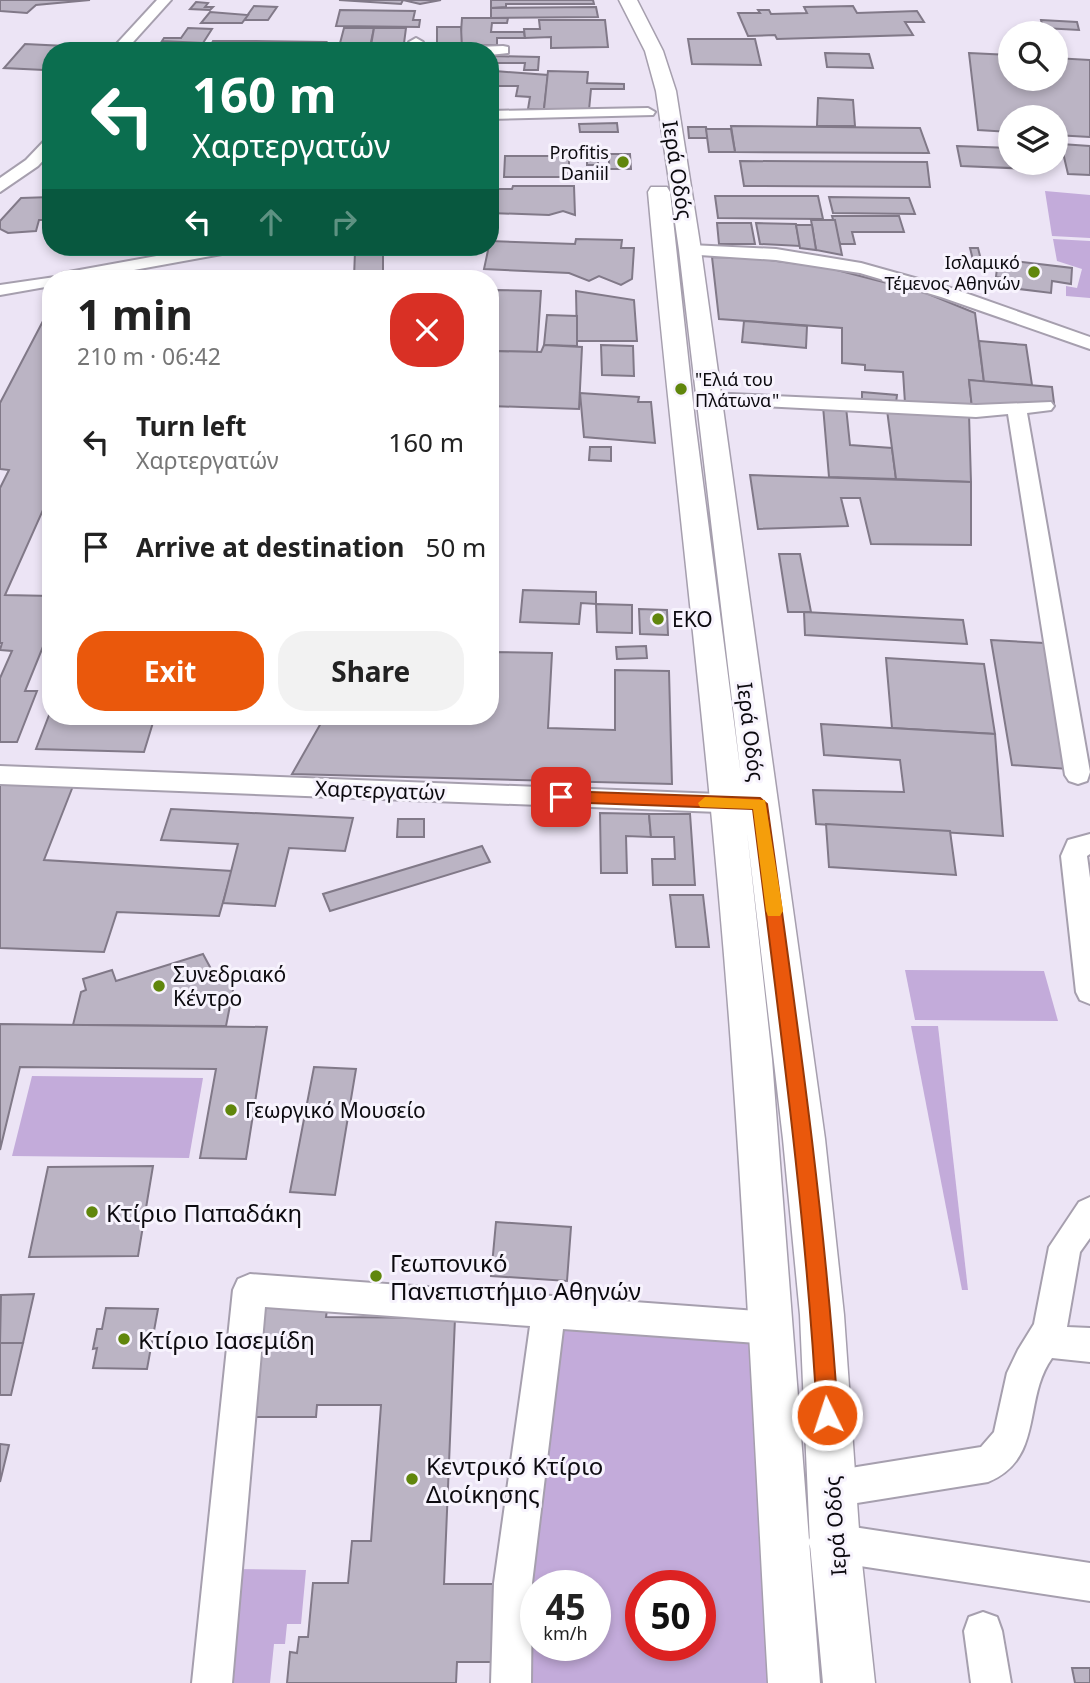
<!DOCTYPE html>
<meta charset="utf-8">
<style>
body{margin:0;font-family:"Noto Sans",sans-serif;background:#f2f2f2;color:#222;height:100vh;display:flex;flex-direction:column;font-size:26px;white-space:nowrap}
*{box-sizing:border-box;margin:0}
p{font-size:23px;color:#767676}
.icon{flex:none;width:38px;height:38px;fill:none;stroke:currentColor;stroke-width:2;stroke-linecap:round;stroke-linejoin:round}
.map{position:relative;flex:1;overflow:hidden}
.details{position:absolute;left:42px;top:270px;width:457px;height:455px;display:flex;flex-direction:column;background:#fff;border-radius:28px;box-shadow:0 4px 10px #0003}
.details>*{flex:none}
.banner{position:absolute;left:42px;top:42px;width:457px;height:214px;border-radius:28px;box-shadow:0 4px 10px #0003;background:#0b6e4f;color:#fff;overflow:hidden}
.fabs{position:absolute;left:998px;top:21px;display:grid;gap:14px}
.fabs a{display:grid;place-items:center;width:70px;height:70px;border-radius:50%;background:#fff;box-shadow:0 4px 10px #0003;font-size:35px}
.speed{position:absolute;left:520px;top:1570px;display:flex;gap:14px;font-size:35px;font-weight:700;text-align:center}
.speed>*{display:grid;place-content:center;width:91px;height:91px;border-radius:50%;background:#fff;box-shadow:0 4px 10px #0003;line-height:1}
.speed small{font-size:18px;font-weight:400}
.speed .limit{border:10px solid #d22;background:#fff;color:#111}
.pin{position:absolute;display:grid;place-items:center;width:60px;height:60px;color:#fff;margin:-30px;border-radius:14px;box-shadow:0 4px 10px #0006}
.me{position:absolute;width:77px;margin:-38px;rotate:356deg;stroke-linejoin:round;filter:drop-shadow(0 0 5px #0008)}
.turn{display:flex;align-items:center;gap:24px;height:147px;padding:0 35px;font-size:32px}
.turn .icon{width:91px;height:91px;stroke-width:2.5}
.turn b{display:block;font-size:49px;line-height:60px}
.lanes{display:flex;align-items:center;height:66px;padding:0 35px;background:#0003;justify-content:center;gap:35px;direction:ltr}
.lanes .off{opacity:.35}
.round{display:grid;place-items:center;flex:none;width:74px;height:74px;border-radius:28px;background:#f2f2f2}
.summary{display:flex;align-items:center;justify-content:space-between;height:119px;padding:0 35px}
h1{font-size:42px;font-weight:700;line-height:52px}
.primary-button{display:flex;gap:14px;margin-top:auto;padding:14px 35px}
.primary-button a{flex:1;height:80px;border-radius:28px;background:#ea580c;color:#fff;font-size:28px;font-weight:700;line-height:80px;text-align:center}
.primary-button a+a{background:#f2f2f2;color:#222}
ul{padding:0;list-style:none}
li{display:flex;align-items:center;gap:21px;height:105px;padding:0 35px}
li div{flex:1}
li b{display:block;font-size:26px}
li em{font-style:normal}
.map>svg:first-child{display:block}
</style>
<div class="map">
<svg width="1090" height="1683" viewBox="0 0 1090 1683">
<rect width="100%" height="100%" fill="#ece4f5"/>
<g fill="#c3abda" fill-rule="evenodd">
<path d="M1045 191 1090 195V238L1052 236Z"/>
<path d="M1053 239 1090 241V298L1066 296V286L1077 288 1082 269 1057 261Z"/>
<path d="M905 970 1044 971 1058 1021 915 1020Z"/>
<path d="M911 1026H938L968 1290H962Z"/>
<path d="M32 1076 203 1078 189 1158 12 1156Z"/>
<path d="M558 1324 753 1340 775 1683H524V1581ZM536 1586H595V1645H536ZM640 1586H700V1645H640Z"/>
<path d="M227 1569 306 1570 301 1624H287L285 1644H274L270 1683H211Z"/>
</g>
<g fill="#bbb4c4" stroke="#817988" stroke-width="2">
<path d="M0 0H90L36 5 27 13 0 11Z"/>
<path d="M339 0H441L420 4 403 0 401 4Z"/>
<path d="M491 0H593L594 4H506V7L491 8Z"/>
<path d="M196 2 208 3 205 7H213L210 10 190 9Z"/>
<path d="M254 6 277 7 268 20H244Z"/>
<path d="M853 6 857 13 917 11 924 22H905L913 35 777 39 775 35 748 36 738 13H760L758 10H769L771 14 807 13 804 7Z"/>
<path d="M596 7 598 17 491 18V8Z"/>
<path d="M340 10 415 11 413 20H420L419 27 336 26Z"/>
<path d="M210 12 248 15 242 23H201Z"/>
<path d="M462 18H508L507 23H492L491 32H524L525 38H497V45L460 46Z"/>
<path d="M539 20H605L608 47 551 48V37L525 38 524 29H540Z"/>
<path d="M1041 20 1077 22 1079 30 1043 28Z"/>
<path d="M437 27H461L462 48H437Z"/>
<path d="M188 28 212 29 203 43 162 41 164 38H181Z"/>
<path d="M344 28H374L370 47H339Z"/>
<path d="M374 28H406L403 51H370Z"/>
<path d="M688 39H755L761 65 692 64Z"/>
<path d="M213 41H256L252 51H214L216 47H210Z"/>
<path d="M256 41 326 42 320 50 253 49Z"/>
<path d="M25 44 65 46 61 51H51V63L44 70 4 68Z"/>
<path d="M825 53 869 54 873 68 827 67Z"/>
<path d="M969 53 1010 55V79H1055V58L1090 60V137L1055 135V117H1010V132L978 130Z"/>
<path d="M490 56 539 57 538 70H524L525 63H490Z"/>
<path d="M495 71 548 75 544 109H528L530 97 516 96 518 86H492Z"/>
<path d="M548 71 588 72 587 83 624 84V89H591L589 110 544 109Z"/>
<path d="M818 98 853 100 855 126H817Z"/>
<path d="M617 123 618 132H580L579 124Z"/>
<path d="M731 126 920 128 929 153 735 152Z"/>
<path d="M688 127H706L708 138H689Z"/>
<path d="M706 129H731L735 152H709Z"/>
<path d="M1061 144 1090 146V175L1068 174Z"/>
<path d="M957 146 1010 148V163H1031L1033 169 961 166Z"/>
<path d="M609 154H630L631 169H609Z"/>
<path d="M587 155 598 156V165H587Z"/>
<path d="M505 156H569V177H504Z"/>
<path d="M740 161 927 162 930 187 744 186Z"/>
<path d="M513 186H574L575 215 563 211 549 215 490 213V189H512Z"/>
<path d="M715 196H818L823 219 718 218Z"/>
<path d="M51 197 48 220H39L36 231 8 233 0 229V221L21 198Z"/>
<path d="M829 197 909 198 915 214 833 213Z"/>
<path d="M832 216H899L904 232H852L855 244H840Z"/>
<path d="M811 220H835L842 255 816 250Z"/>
<path d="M717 223H751L755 244H719Z"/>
<path d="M756 223 796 224 800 246 760 244Z"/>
<path d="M796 225H812L816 250 800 248Z"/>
<path d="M576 239 622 240 621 248H634L632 279 621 285 599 276 589 281 569 273 484 269 490 241 575 244Z"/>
<path d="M970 248H978L983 268H975Z"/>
<path d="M383 250V277L354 278 355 251Z"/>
<path d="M712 257 755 258 829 268 926 293 975 313 984 382 969 380 972 408 905 403 903 372 865 370V365L842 363V328L719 319Z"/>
<path d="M998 259 1072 268 1071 284 1052 281 1051 293 1003 287 1004 278 996 277Z"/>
<path d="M496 290 541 291 537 352 490 351V293H496Z"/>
<path d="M576 291 634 300 637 341H577Z"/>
<path d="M547 315 577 316V346L544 345Z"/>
<path d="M43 321H51V492L5 595 51 596V627L25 691H37L17 742H0V678L12 651 0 650 2 643H0V488L9 470 0 469V403Z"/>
<path d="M744 321 807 326 806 348 742 342Z"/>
<path d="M979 341 1026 345 1032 385 984 382Z"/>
<path d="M544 345 582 347 579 409 490 406V351L541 352Z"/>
<path d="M601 345 633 346 634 376 602 375Z"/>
<path d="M969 380 1052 387 1054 403 972 408Z"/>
<path d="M862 392 897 395 896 403 862 400Z"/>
<path d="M580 393 639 397 638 402H651L655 443 584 437Z"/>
<path d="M823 406 846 407 850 445 892 448 896 479 829 477Z"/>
<path d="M887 410 969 414 971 482 896 479Z"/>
<path d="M590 447H611V461L589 460Z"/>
<path d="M750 475 971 482V545L871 544 860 498H841L848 526 758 529Z"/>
<path d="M779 554H800L811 612H788Z"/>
<path d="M523 590 596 592V604L581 603 579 624 520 622Z"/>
<path d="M596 604 632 605V633L597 632Z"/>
<path d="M639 609 667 610 668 635 640 634Z"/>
<path d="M804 612 963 620 967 644 805 635Z"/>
<path d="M991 640 1044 643 1068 769 1012 765Z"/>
<path d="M646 646 647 658 617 659 616 647Z"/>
<path d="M490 652 552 653 548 728 615 730V670L669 671 672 784 292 774 325 716H490Z"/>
<path d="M886 658 984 664 995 734 892 728Z"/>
<path d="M51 710V716H155L144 752 36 749Z"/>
<path d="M821 724 995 734 1003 836 816 824 813 790 904 792 900 760 824 755Z"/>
<path d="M0 782 73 786 44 860 232 871 219 916 117 912 104 952 0 948Z"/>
<path d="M171 809 353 818 345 851 289 848 275 906 223 903 238 844 161 840Z"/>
<path d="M600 813 649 814 651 837 626 836 627 873H601Z"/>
<path d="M649 814H690L695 885H653L652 859H675L674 837H651Z"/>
<path d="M398 819H424V837H397Z"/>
<path d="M826 824 950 831 956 875 829 867Z"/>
<path d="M482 846 490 862 330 911 323 894Z"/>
<path d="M670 895H703L709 947H676Z"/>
<path d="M203 954 217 980H235L226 1026 73 1025 81 992 86 990 83 979 112 970 116 981Z"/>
<path d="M0 1024 267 1027 246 1159 200 1158 216 1069 20 1067 0 1150Z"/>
<path d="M314 1067 356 1069 335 1195 290 1192Z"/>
<path d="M153 1166 138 1256 29 1257 48 1167Z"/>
<path d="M496 1222 571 1227 567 1281 491 1276Z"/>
<path d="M34 1294 23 1343H0L1 1295Z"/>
<path d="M266 1303H328L326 1317 455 1318 444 1584H494L492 1662H457L456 1683H287L290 1652 297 1653 299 1637H308L313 1583H348L352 1541H371L381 1405H317L316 1417H251Z"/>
<path d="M106 1308 158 1309 147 1369 93 1368 97 1348 93 1349 97 1329H102Z"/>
<path d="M0 1343H23L11 1395H0Z"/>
<path d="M0 1444 9 1445 0 1482Z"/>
<path d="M1072 1668H1090V1683H1075Z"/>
</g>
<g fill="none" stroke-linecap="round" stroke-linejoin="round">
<g stroke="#a69fae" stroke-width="4">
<g id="minor">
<path d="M157 0H171L125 51H110Z"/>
<path d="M416 38 423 42 421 51H407L409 42Z"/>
<path d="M503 46 508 47V53L490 55V51H469L476 47Z"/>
<path d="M648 108 655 112 653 115 490 119V111Z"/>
<path d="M51 137V152L38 166 0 192V178L26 160 46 139Z"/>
<path d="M690 245 776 249 861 263 954 289 1090 337V349L941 297 860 273 776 260 684 254 682 250 684 246Z"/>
<path d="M206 247H241L233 252 90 278H51V286L0 295V285L55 277 63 273Z"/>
<path d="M709 393 976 405 1051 402 1054 406 1051 410 1027 413 1090 772 1087 781 1078 784 1069 781 1065 775 1008 414 976 417 702 403 699 399Z"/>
<path d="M0 766 744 795 753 797 757 804 753 811 744 813 0 784Z"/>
<path d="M1090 834V854L1087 856 1090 878V1004L1080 1000 1076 992 1061 856 1068 840Z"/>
<path d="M1090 1197V1238L1080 1252 1067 1327 1090 1328V1362L1052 1358C1022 1400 1045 1458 988 1482L832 1507 819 1502 814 1489 819 1476 832 1471 981 1447 994 1432 1007 1373 1018 1350 1034 1324 1049 1247 1079 1202Z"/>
<path d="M250 1274 772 1312 784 1317 789 1328 784 1339 772 1344 563 1329 532 1583 531 1683H491L494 1583 530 1326 265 1307 232 1683H192L233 1290 238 1279Z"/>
<path d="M827 1523 1090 1563V1601L827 1561 814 1555 808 1542 814 1529Z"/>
<path d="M983 1612 997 1617 1002 1631 1011 1683H971L964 1631 969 1617Z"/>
</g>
</g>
<g stroke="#a69fae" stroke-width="3">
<path id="major" d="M619 0H637L663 51 676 91 701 250 825 1139 844 1315 860 1544 875 1683H823L810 1544 800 1315 783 1139 747 832 772 1059 820 1683H768C756 1475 747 1267 732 1060 712 770 674 481 648 192L651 187H667L670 192 695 421 741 776 679 250 656 91 645 51Z"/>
</g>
<use href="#minor" fill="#fff" fill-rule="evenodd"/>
<use href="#major" fill="#fff" fill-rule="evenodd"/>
</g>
<path fill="#ea580c" stroke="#983908" stroke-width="2" d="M561 791 760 798 767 804C795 1007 825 1210 838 1415L835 1422 827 1425 820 1422 817 1415C806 1212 778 1011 753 809L561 802 553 797Z"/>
<path fill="#f59e0b" d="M705 797 765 800 783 911 780 916H768L766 911 753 809 700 807 698 803Z"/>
<g fill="#60860c" stroke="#f7f3fd" stroke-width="2.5">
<circle cx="623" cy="162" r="7"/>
<circle cx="1034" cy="272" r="7"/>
<circle cx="681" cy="389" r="7"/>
<circle cx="658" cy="619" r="7"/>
<circle cx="159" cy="986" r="7"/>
<circle cx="231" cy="1110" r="7"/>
<circle cx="92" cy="1212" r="7"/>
<circle cx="376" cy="1276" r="7"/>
<circle cx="124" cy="1339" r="7"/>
<circle cx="412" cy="1479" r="7"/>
</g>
<g text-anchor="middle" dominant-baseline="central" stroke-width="6" stroke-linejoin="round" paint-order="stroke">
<g font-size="18" fill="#0c0a0f" stroke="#f7f3fd" text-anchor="end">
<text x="609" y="152">Profitis<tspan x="609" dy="21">Daniil</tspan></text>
<text x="1020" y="262">Ισλαμικό<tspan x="1020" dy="21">Τέμενος Αθηνών</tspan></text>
<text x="695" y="379" text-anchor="start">"Ελιά του<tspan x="695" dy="21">Πλάτωνα"</tspan></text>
</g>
<g font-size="21" fill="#0c0a0f" stroke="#f7f3fd">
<text transform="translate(678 170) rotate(81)">Ιερά Οδός</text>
<text transform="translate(751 732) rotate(83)">Ιερά Οδός</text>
<text transform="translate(380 790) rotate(2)">Χαρτεργατών</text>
<text transform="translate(835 1526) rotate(-94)">Ιερά Οδός</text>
</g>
<g font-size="21" fill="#0c0a0f" stroke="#f7f3fd" text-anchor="start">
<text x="672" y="619">EKO</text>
<text x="173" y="974">Συνεδριακό<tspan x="173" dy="24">Κέντρο</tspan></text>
<text x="245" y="1110">Γεωργικό Μουσείο</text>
</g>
<g font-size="24" fill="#0c0a0f" stroke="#f7f3fd" text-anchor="start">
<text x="106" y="1212">Κτίριο Παπαδάκη</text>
<text x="390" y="1262">Γεωπονικό<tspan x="390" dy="28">Πανεπιστήμιο Αθηνών</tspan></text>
<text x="138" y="1339">Κτίριο Ιασεμίδη</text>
<text x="426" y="1465">Κεντρικό Κτίριο<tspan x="426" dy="28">Διοίκησης</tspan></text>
</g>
</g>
</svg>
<div class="fabs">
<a><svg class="icon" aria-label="search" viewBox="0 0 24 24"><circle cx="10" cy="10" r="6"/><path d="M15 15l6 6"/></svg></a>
<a><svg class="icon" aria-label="layers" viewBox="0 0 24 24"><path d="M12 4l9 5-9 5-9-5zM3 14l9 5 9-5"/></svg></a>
</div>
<div class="speed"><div>45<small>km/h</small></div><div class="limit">50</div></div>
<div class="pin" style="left:561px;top:797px;background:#d93025"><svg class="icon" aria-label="arrive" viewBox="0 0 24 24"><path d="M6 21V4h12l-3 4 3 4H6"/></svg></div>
<svg class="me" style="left:827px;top:1415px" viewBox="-20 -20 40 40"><circle r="17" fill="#ea580c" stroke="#fff" stroke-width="3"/><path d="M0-11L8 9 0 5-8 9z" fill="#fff"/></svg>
<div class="banner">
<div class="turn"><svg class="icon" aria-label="left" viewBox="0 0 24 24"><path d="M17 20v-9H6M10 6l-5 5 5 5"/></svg><div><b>160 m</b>Χαρτεργατών</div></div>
<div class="lanes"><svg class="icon" aria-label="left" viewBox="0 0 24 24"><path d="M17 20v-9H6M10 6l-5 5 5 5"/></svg><svg class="icon off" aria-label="ahead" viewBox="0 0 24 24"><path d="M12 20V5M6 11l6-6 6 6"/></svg><svg class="icon off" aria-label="right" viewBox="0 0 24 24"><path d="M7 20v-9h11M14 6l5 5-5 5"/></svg></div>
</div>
<section class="details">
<div class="summary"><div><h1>1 min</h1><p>210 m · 06:42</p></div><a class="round" style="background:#d93025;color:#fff"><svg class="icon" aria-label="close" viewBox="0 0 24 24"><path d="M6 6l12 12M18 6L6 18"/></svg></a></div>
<ul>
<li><svg class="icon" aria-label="left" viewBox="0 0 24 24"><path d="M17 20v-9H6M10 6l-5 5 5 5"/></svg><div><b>Turn left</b><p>Χαρτεργατών</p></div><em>160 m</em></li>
<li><svg class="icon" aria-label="arrive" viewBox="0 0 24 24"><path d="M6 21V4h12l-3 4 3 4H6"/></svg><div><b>Arrive at destination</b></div><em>50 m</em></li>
</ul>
<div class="primary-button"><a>Exit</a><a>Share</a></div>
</section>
</div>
